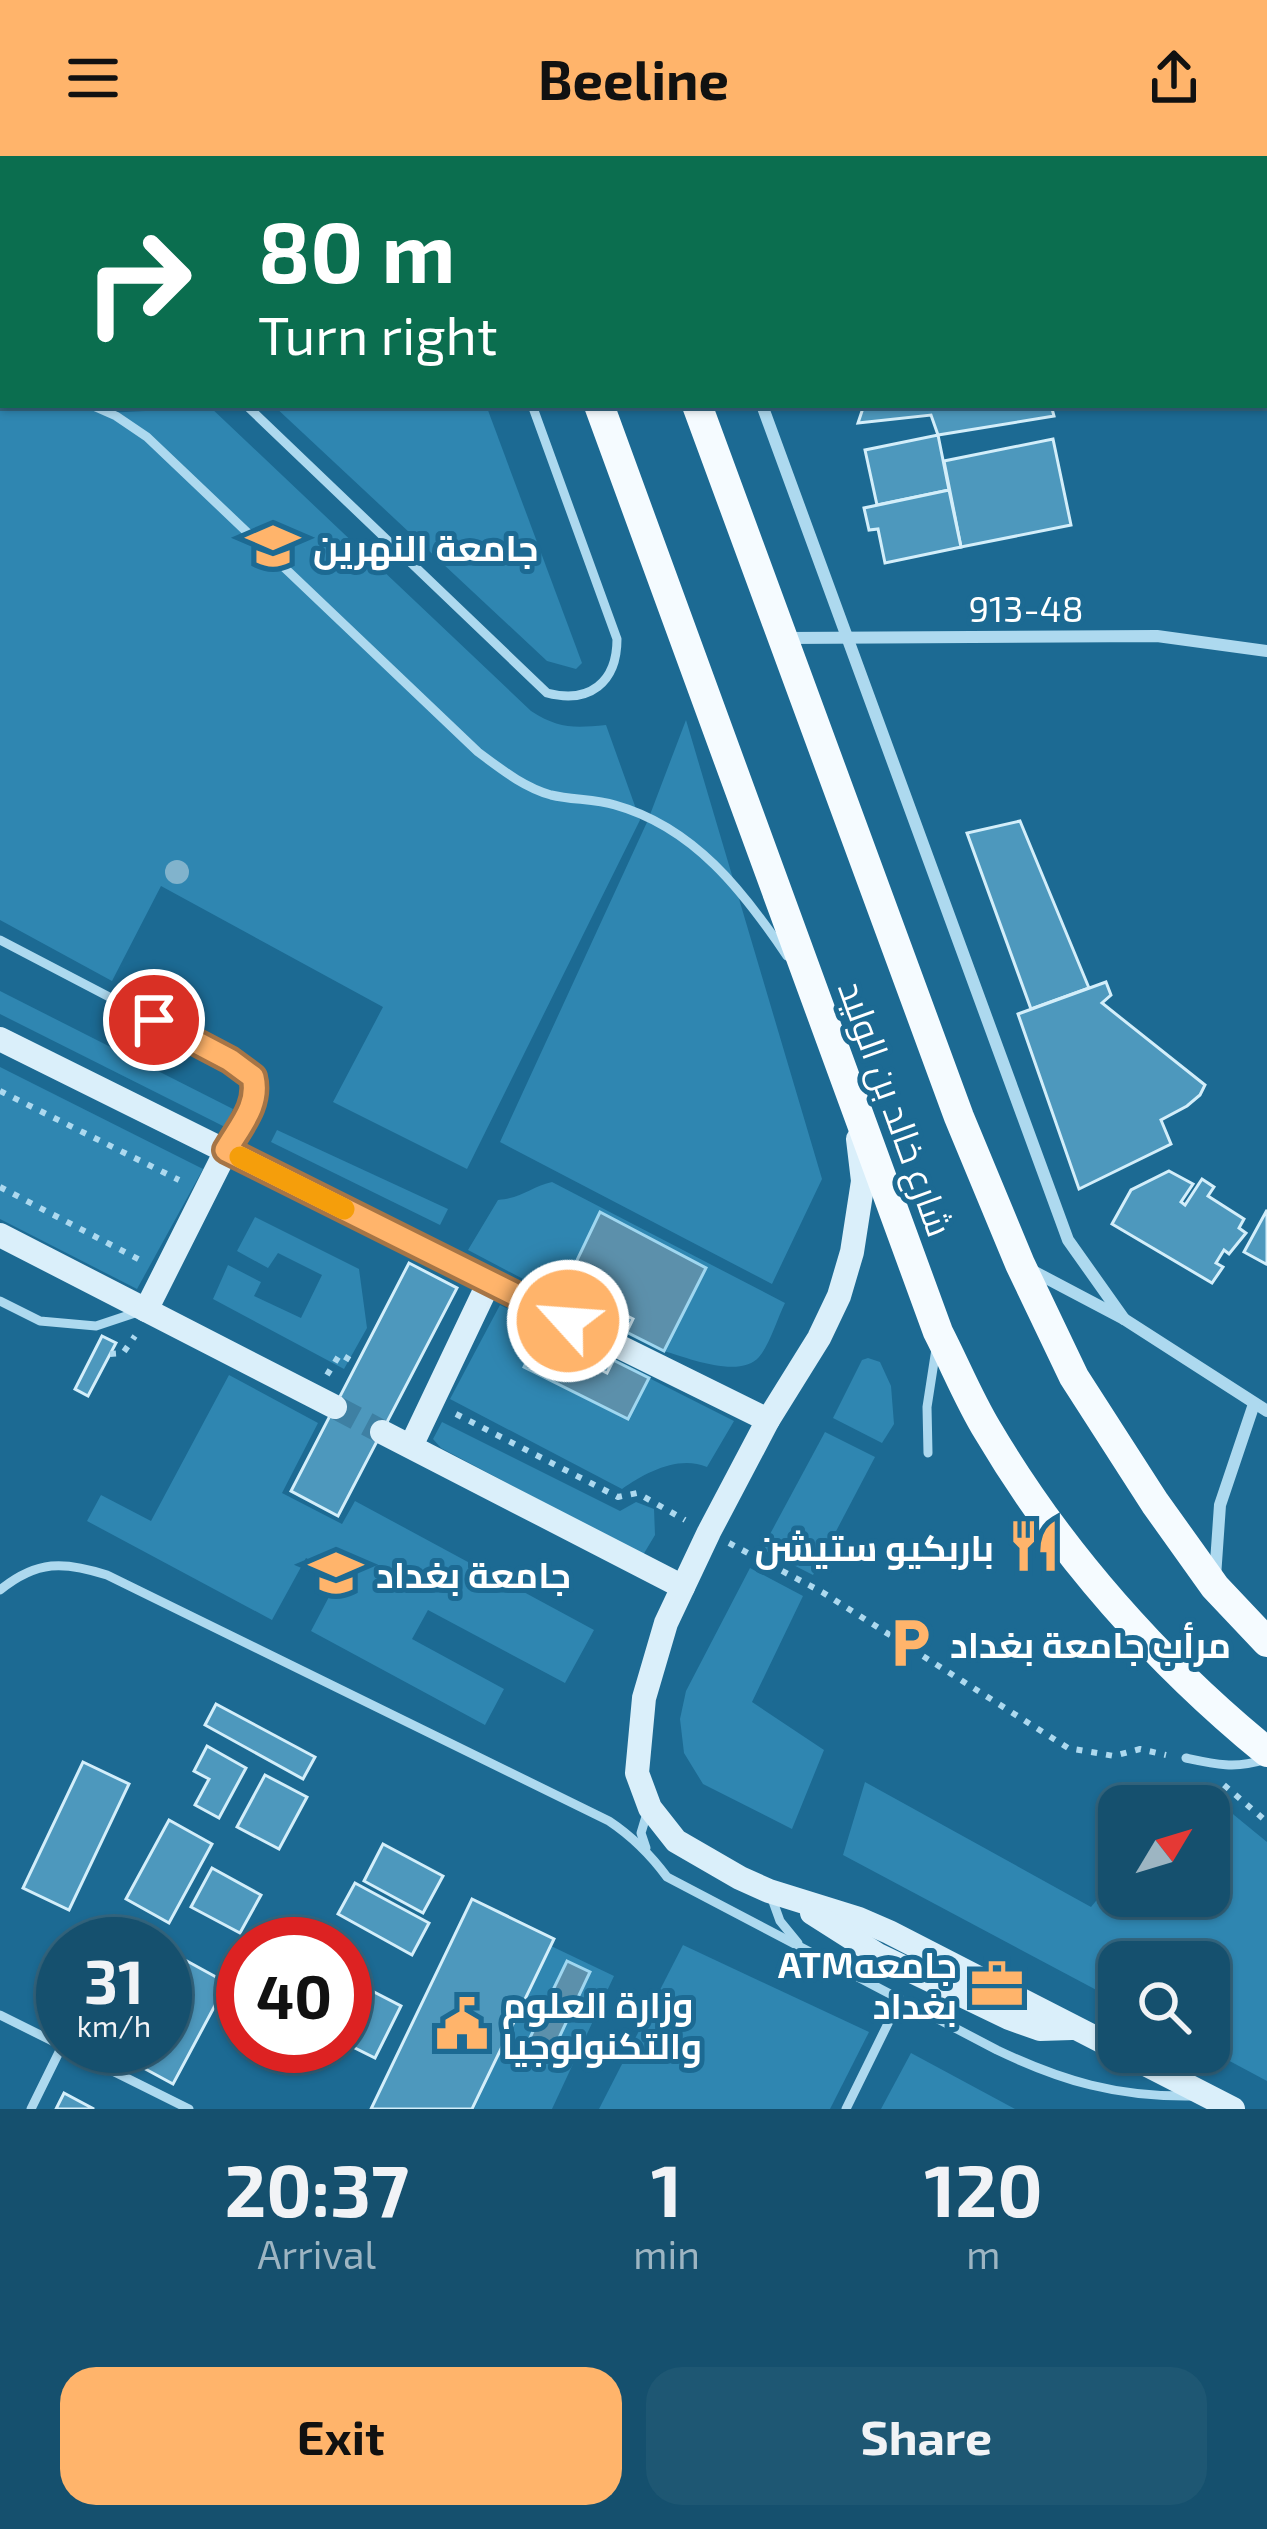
<!DOCTYPE html>
<meta charset="utf-8">
<style>
body{margin:0;font-family:"Exo 2",Cairo,sans-serif;background:#1e5773;color:#f1f3f6;height:100vh;display:flex;flex-direction:column;font-size:45px;white-space:nowrap}
*{box-sizing:border-box;margin:0}
p{font-size:39px;color:#9db5c2}
.icon{flex:none;width:66px;height:66px;fill:none;stroke:currentColor;stroke-width:2;stroke-linecap:round;stroke-linejoin:round}
.map{position:relative;height:1953px;overflow:hidden}
.side{display:flex;flex-direction:column;background:#15506e;flex:1}
.side>*{flex:none}
.banner{position:absolute;left:0px;top:0px;width:1269px;height:252px;box-shadow:0 3px 9px #0004,0 0 0 3px #346781;background:#0b6e4f;color:#fff;overflow:hidden}
.needle{width:78px;rotate:52deg}
.buttons{position:absolute;left:1098px;top:1629px;display:grid;gap:24px}
.buttons a{display:grid;place-items:center;width:132px;height:132px;border-radius:24px;background:#15506e;box-shadow:0 3px 9px #0004,0 0 0 3px #346781;font-size:60px}
.speed{position:absolute;left:36px;top:1761px;display:flex;gap:24px;font-size:60px;font-weight:700;text-align:center}
.speed>*{display:grid;place-content:center;width:156px;height:156px;border-radius:50%;background:#15506e;box-shadow:0 3px 9px #0004,0 0 0 3px #346781;line-height:1}
.speed small{font-size:30px;font-weight:400}
.speed .limit{border:18px solid #d22;background:#fff;color:#111}
.pin{position:absolute;display:grid;place-items:center;width:102px;height:102px;color:#fff;margin:-51px;border:6px solid #fff;border-radius:50%;box-shadow:0 3px 12px #0007}
.me{position:absolute;width:132px;margin:-66px;rotate:296deg;stroke-linejoin:round;filter:drop-shadow(0 0 9px #0008)}
.turn{display:flex;align-items:center;gap:42px;height:252px;padding:0 60px;font-size:54px}
.turn .icon{width:156px;height:156px;stroke-width:2.5}
.turn b{display:block;font-size:84px;line-height:102px}
.eta{display:flex;justify-content:space-evenly;align-items:center;height:204px;text-align:center}
.eta b{font-size:72px;font-weight:700;line-height:84px}
.primary-button{display:flex;gap:24px;margin-top:auto;padding:24px 60px}
.primary-button a{flex:1;height:138px;border-radius:36px;background:#ffb46b;color:#111;font-size:48px;font-weight:700;line-height:138px;text-align:center}
.primary-button a+a{background:#1e5773;color:#f1f3f6}
header{display:flex;justify-content:space-between;align-items:center;height:156px;padding:0 60px;background:#ffb46b;color:#111;font-size:54px;font-weight:700}
.map>svg:first-child{display:block}
</style>
<header><svg class="icon" aria-label="menu" viewBox="0 0 24 24"><path d="M4 6h16M4 12h16M4 18h16"/></svg>Beeline<svg class="icon" aria-label="share" viewBox="0 0 24 24"><path d="M12 15V3M7 8l5-5 5 5M5 13v7h14v-7"/></svg></header>
<div class="map">
<svg width="1267" height="1953" viewBox="0 0 1267 1953">
<rect width="100%" height="100%" fill="#1c6a93"/>
<g fill="#2f86b1">
<path d="M3 219V249H71L104 257 145 255 155 249H208L531 555C559 573 574 572 606 569L640 664 467 1013 333 946 383 851 161 730 112 825 0 764V222Z"/>
<path d="M273 249H486L582 507 576 513 547 505Z"/>
<path d="M686 564 822 1023 772 1128 500 986 648 664Z"/>
<path d="M0 835 233 953 225 971 0 858Z"/>
<path d="M0 911 203 1013 137 1133 0 1063Z"/>
<path d="M277 974 448 1053 440 1069 271 986Z"/>
<path d="M552 1026 785 1147C778 1161 769 1190 759 1201 740 1223 688 1202 664 1195L706 1112 601 1057 559 1142 468 1094 498 1044C522 1042 531 1031 552 1026Z"/>
<path d="M255 1061 359 1113 367 1172 344 1213 213 1143 228 1109 261 1126 254 1140 301 1162 322 1119 278 1097 268 1112 237 1095Z"/>
<path d="M500 1149 543 1169 524 1211 629 1262 649 1222 734 1265 707 1311C679 1299 646 1316 622 1333L450 1243Z"/>
<path d="M868 1202 880 1206 891 1230 894 1268 882 1287 833 1262 862 1204Z"/>
<path d="M229 1219 318 1267 282 1337 342 1368 355 1345 594 1474 565 1527 428 1454 412 1483 504 1533 485 1569 311 1475 340 1420 306 1402 272 1464 87 1365 101 1339 151 1365Z"/>
<path d="M442 1266 620 1355 636 1346 654 1353 655 1379 643 1399 441 1292 433 1283Z"/>
<path d="M825 1276 875 1301 813 1419 762 1393Z"/>
<path d="M750 1412 803 1440 752 1546 824 1594 792 1673 703 1628 684 1597 680 1563 686 1535Z"/>
<path d="M865 1626 1091 1751 1119 1717V1740H1209V1650H1181L1211 1635 1234 1659 1267 1686V1925L1209 1894V1806H1119V1846L843 1699Z"/>
<path d="M683 1789 869 1876 830 1953H599Z"/>
<path d="M551 1790 614 1820 552 1953H474Z"/>
<path d="M911 1897 1015 1953H881Z"/>
</g>
<g fill="#5c90ab" stroke="#a0d7f0" stroke-width="3">
<path d="M600 1056 706 1112 664 1195 559 1142Z"/>
<path d="M543 1169 649 1222 628 1263 524 1211Z"/>
<path d="M567 1805 590 1816 549 1903 525 1892Z"/>
</g>
<g fill="#4d98bd" stroke="#d3eefa" stroke-width="3">
<path d="M864 249H1051L1054 260 938 279 931 259 858 267Z"/>
<path d="M938 279 949 334 877 349 865 294Z"/>
<path d="M1053 283 1071 369 961 391 944 305Z"/>
<path d="M949 334 961 391 885 407 878 373 869 374 864 352Z"/>
<path d="M1020 665 1089 832 1031 853 967 677Z"/>
<path d="M1106 826 1111 839 1102 847 1205 929 1200 939 1187 950 1161 964 1171 988 1079 1033 1018 858Z"/>
<path d="M1169 1015 1193 1028 1181 1046 1185 1049 1202 1023 1214 1031 1208 1040 1244 1063 1239 1072 1246 1077 1229 1098 1224 1094 1216 1107 1223 1111 1212 1127 1112 1068 1131 1034Z"/>
<path d="M1267 1054V1106L1266 1108 1244 1096Z"/>
<path d="M409 1107 457 1132 338 1360 291 1335Z"/>
<path d="M582 1138 595 1145 583 1171 569 1164Z"/>
<path d="M600 1147 614 1154 602 1180 588 1173Z"/>
<path d="M619 1156 633 1163 620 1190 607 1182Z"/>
<path d="M568 1166 582 1173 569 1199 555 1192Z"/>
<path d="M587 1174 601 1182 588 1208 574 1201Z"/>
<path d="M102 1180 116 1187 88 1240 75 1233Z"/>
<path d="M606 1184 620 1191 607 1217 593 1210Z"/>
<path d="M216 1548 315 1601 303 1623 205 1569Z"/>
<path d="M207 1590 246 1612 219 1662 195 1649 209 1623 194 1615Z"/>
<path d="M83 1606 129 1628 69 1754 23 1732Z"/>
<path d="M265 1619 307 1641 279 1693 237 1671Z"/>
<path d="M169 1664 212 1688 169 1767 126 1743Z"/>
<path d="M383 1688 443 1720 423 1757 364 1725Z"/>
<path d="M212 1712 261 1739 240 1777 191 1751Z"/>
<path d="M355 1727 429 1767 412 1799 338 1758Z"/>
<path d="M472 1743 554 1783 472 1953H371Z"/>
<path d="M125 1771 156 1788H116Z"/>
<path d="M165 1793 227 1827 173 1928 103 1890H165Z"/>
<path d="M345 1821 401 1850 375 1902 345 1887Z"/>
<path d="M306 1890H344L336 1905Z"/>
<path d="M64 1937 94 1953H56Z"/>
</g>
<g fill="none" stroke-linecap="round" stroke-linejoin="round">
<g stroke="#3e80a3" stroke-width="24" stroke-dasharray="24 12" stroke-linecap="butt">
<path d="M568 1165 620 1191"/>
<path d="M335 1251 382 1276"/>
</g>
<g stroke="#add9ef" stroke-width="6" stroke-dasharray="6 9" stroke-linecap="butt">
<path d="M0 935 179 1024"/>
<path d="M0 1031 142 1105"/>
<path d="M110 1198 123 1197 135 1180"/>
<path d="M327 1219 340 1198 357 1208"/>
<path d="M456 1258 618 1341 637 1337 685 1364"/>
<path d="M729 1387 822 1436 1068 1592 1114 1600 1140 1593 1166 1599"/>
<path d="M1224 1629 1267 1666"/>
</g>
<g stroke="#add9ef" stroke-width="9">
<path d="M8 0 14 3"/>
<path d="M243 3 247 0"/>
<path d="M469 3V0"/>
<path d="M1100 3 1108 0"/>
<path d="M0 52 3 48"/>
<path d="M0 180 3 184"/>
<path d="M0 211 3 207"/>
<path d="M91 249 116 260 147 281 478 596C501 613 523 631 551 639 572 644 595 643 615 649 694 671 744 736 787 800"/>
<path d="M108 249H122"/>
<path d="M246 249 547 537C589 548 617 527 617 483L532 249"/>
<path d="M0 784 230 904 253 921C260 948 241 969 228 992"/>
<path d="M0 1145 40 1165 96 1170 138 1156"/>
<path d="M928 1297 927 1251 936 1193"/>
<path d="M0 1434C37 1404 64 1405 107 1419L609 1665C633 1681 650 1698 667 1721L997 1894C1062 1925 1117 1941 1191 1940"/>
<path d="M1186 1602C1214 1608 1235 1613 1263 1604"/>
<path d="M646 1692 641 1677 647 1657"/>
<path d="M771 1740 780 1765 798 1787"/>
<path d="M0 1859 189 1953"/>
<path d="M31 1953 62 1890"/>
<path d="M846 1953 900 1843"/>
</g>
<g stroke="#add9ef" stroke-width="12">
<path d="M671 0 672 3"/>
<path d="M762 249 1068 1084 1124 1163"/>
<path d="M786 482 1157 480 1267 495"/>
<path d="M1031 1114 1124 1163 1267 1255"/>
<path d="M1215 1421 1220 1349 1254 1248"/>
</g>
<g stroke="#daeffa" stroke-width="24">
<path d="M0 883 568 1165"/>
<path d="M858 983 863 1025 852 1096 839 1140 819 1182 768 1264 709 1376 666 1467 644 1542 637 1617 650 1652 676 1685 740 1722 769 1735 859 1763 889 1776 1119 1894"/>
<path d="M0 1079 335 1251"/>
<path d="M146 1154 226 995"/>
<path d="M620 1191 768 1264"/>
<path d="M382 1276 683 1431"/>
<path d="M411 1290 489 1126"/>
<path d="M812 1757 878 1799 1009 1862 1040 1873 1072 1872"/>
<path d="M1122 1896 1233 1953"/>
</g>
<g stroke="#f5fbff" stroke-width="30">
<path d="M510 0 511 3"/>
<path d="M603 0 604 3"/>
<path d="M599 249 938 1176C955 1209 969 1244 988 1275 1060 1397 1158 1507 1267 1596"/>
<path d="M697 249 959 961 1020 1108 1074 1221 1155 1347 1215 1431 1267 1486"/>
</g>
</g>
<circle fill="#81b3cc" cx="177" cy="716" r="12"/>
<g fill="none" stroke-linecap="round" stroke-linejoin="round">
<g stroke="#a67546" stroke-width="30">
<path id="route" d="M154 864 230 904 253 921C260 949 239 971 226 994L568 1165"/>
</g>
<use href="#route" stroke="#ffb46b" stroke-width="21"/>
<path stroke="#f59e0b" stroke-width="21" d="M240 1001 344 1053"/>
</g>
<defs>
<g id="university-bare" transform="scale(4.14)"><path d="M0-5L7-2L0 1L-7-2ZM-4 1L0 2.5L4 1V4Q0 6-4 4Z" fill="#ffb46b" stroke="#1c6a93" stroke-width="2.5" paint-order="stroke"/></g>
<g id="restaurant-bare" transform="scale(4.14)"><path d="M-5-6h1v4h1v-4h1v4h1v-4h1v5L-1.5 .5V6h-2V.5L-5-1ZM5-6V6H3V1.5H1.5Q1.5-4 5-6Z" fill="#ffb46b" stroke="#1c6a93" stroke-width="2.5" paint-order="stroke"/></g>
<g id="parking-bare" transform="scale(4.14)"><path d="M-3.5-5.5H1a3.5 3.5 0 0 1 0 7H-1V5.5H-3.5ZM-1-3.4V-.6H.8a1.4 1.4 0 0 0 0-2.8Z" fill="#ffb46b" stroke="#1c6a93" stroke-width="2.5" paint-order="stroke"/></g>
<g id="office-bare" transform="scale(4.14)"><path d="M-6-3h4V-5.5h4V-3h4V5H-6ZM-1-4.5V-3h2v-1.5ZM-6 0V1H6V0Z" fill="#ffb46b" stroke="#1c6a93" stroke-width="2.5" paint-order="stroke"/></g>
<g id="civic-bare" transform="scale(4.14)"><path d="M-.6-6.5H3V-4.5H.6V-3L4-1V1h2V6H-6V1h2V-1L-.6-3ZM-1.2 2.5V6h2.4V2.5Z" fill="#ffb46b" stroke="#1c6a93" stroke-width="2.5" paint-order="stroke"/></g>
</defs>
<g fill-rule="evenodd">
<use href="#university-bare" x="273" y="390"/>
<use href="#restaurant-bare" x="1034" y="1390"/>
<use href="#university-bare" x="336" y="1417"/>
<use href="#parking-bare" x="910" y="1487"/>
<use href="#office-bare" x="997" y="1828"/>
<use href="#civic-bare" x="462" y="1868"/>
</g>
<g text-anchor="middle" dominant-baseline="central" stroke-width="10" stroke-linejoin="round" paint-order="stroke">
<g font-size="36" font-weight="bold" fill="#fff" stroke="#1c6a93" text-anchor="start">
<text x="313" y="390">جامعة النهرين</text>
<text x="994" y="1390" text-anchor="end">باربكيو ستيشن</text>
<text x="376" y="1417">جامعة بغداد</text>
<text x="950" y="1487">مرأب جامعة بغداد</text>
<text x="957" y="1807" text-anchor="end">ATMجامعه<tspan x="957" dy="41">بغداد</tspan></text>
<text x="502" y="1847">وزارة العلوم<tspan x="502" dy="41">والتكنولوجيا</tspan></text>
</g>
<g font-size="36" fill="#fff" stroke="#1c6a93">
<text x="1026" y="451">913-48</text>
<text transform="translate(897 952) rotate(70)">شارع خالد بن الوليد</text>
</g>
</g>
</svg>
<div class="buttons">
<a><svg class="needle" viewBox="-14 -14 28 28"><path d="M0-13l5 13h-10z" fill="#e53935"/><path d="M0 13l5-13h-10z" fill="#9db5c2"/></svg></a>
<a><svg class="icon" aria-label="search" viewBox="0 0 24 24"><circle cx="10" cy="10" r="6"/><path d="M15 15l6 6"/></svg></a>
</div>
<div class="speed"><div>31<small>km/h</small></div><div class="limit">40</div></div>
<div class="pin" style="left:154px;top:864px;background:#d93025"><svg class="icon" aria-label="arrive" viewBox="0 0 24 24"><path d="M6 21V4h12l-3 4 3 4H6"/></svg></div>
<svg class="me" style="left:568px;top:1165px" viewBox="-20 -20 40 40"><circle r="17" fill="#ffb46b" stroke="#fff" stroke-width="3"/><path d="M0-11L8 9 0 5-8 9z" fill="#fff"/></svg>
<div class="banner">
<div class="turn"><svg class="icon" aria-label="right" viewBox="0 0 24 24"><path d="M7 20v-9h11M14 6l5 5-5 5"/></svg><div><b>80 m</b>Turn right</div></div>
</div>
</div>
<section class="side">
<div class="eta">
<div><b>20:37</b><p>Arrival</p></div>
<div><b>1</b><p>min</p></div>
<div><b>120</b><p>m</p></div>
</div>
<div class="primary-button"><a>Exit</a><a>Share</a></div>
</section>
